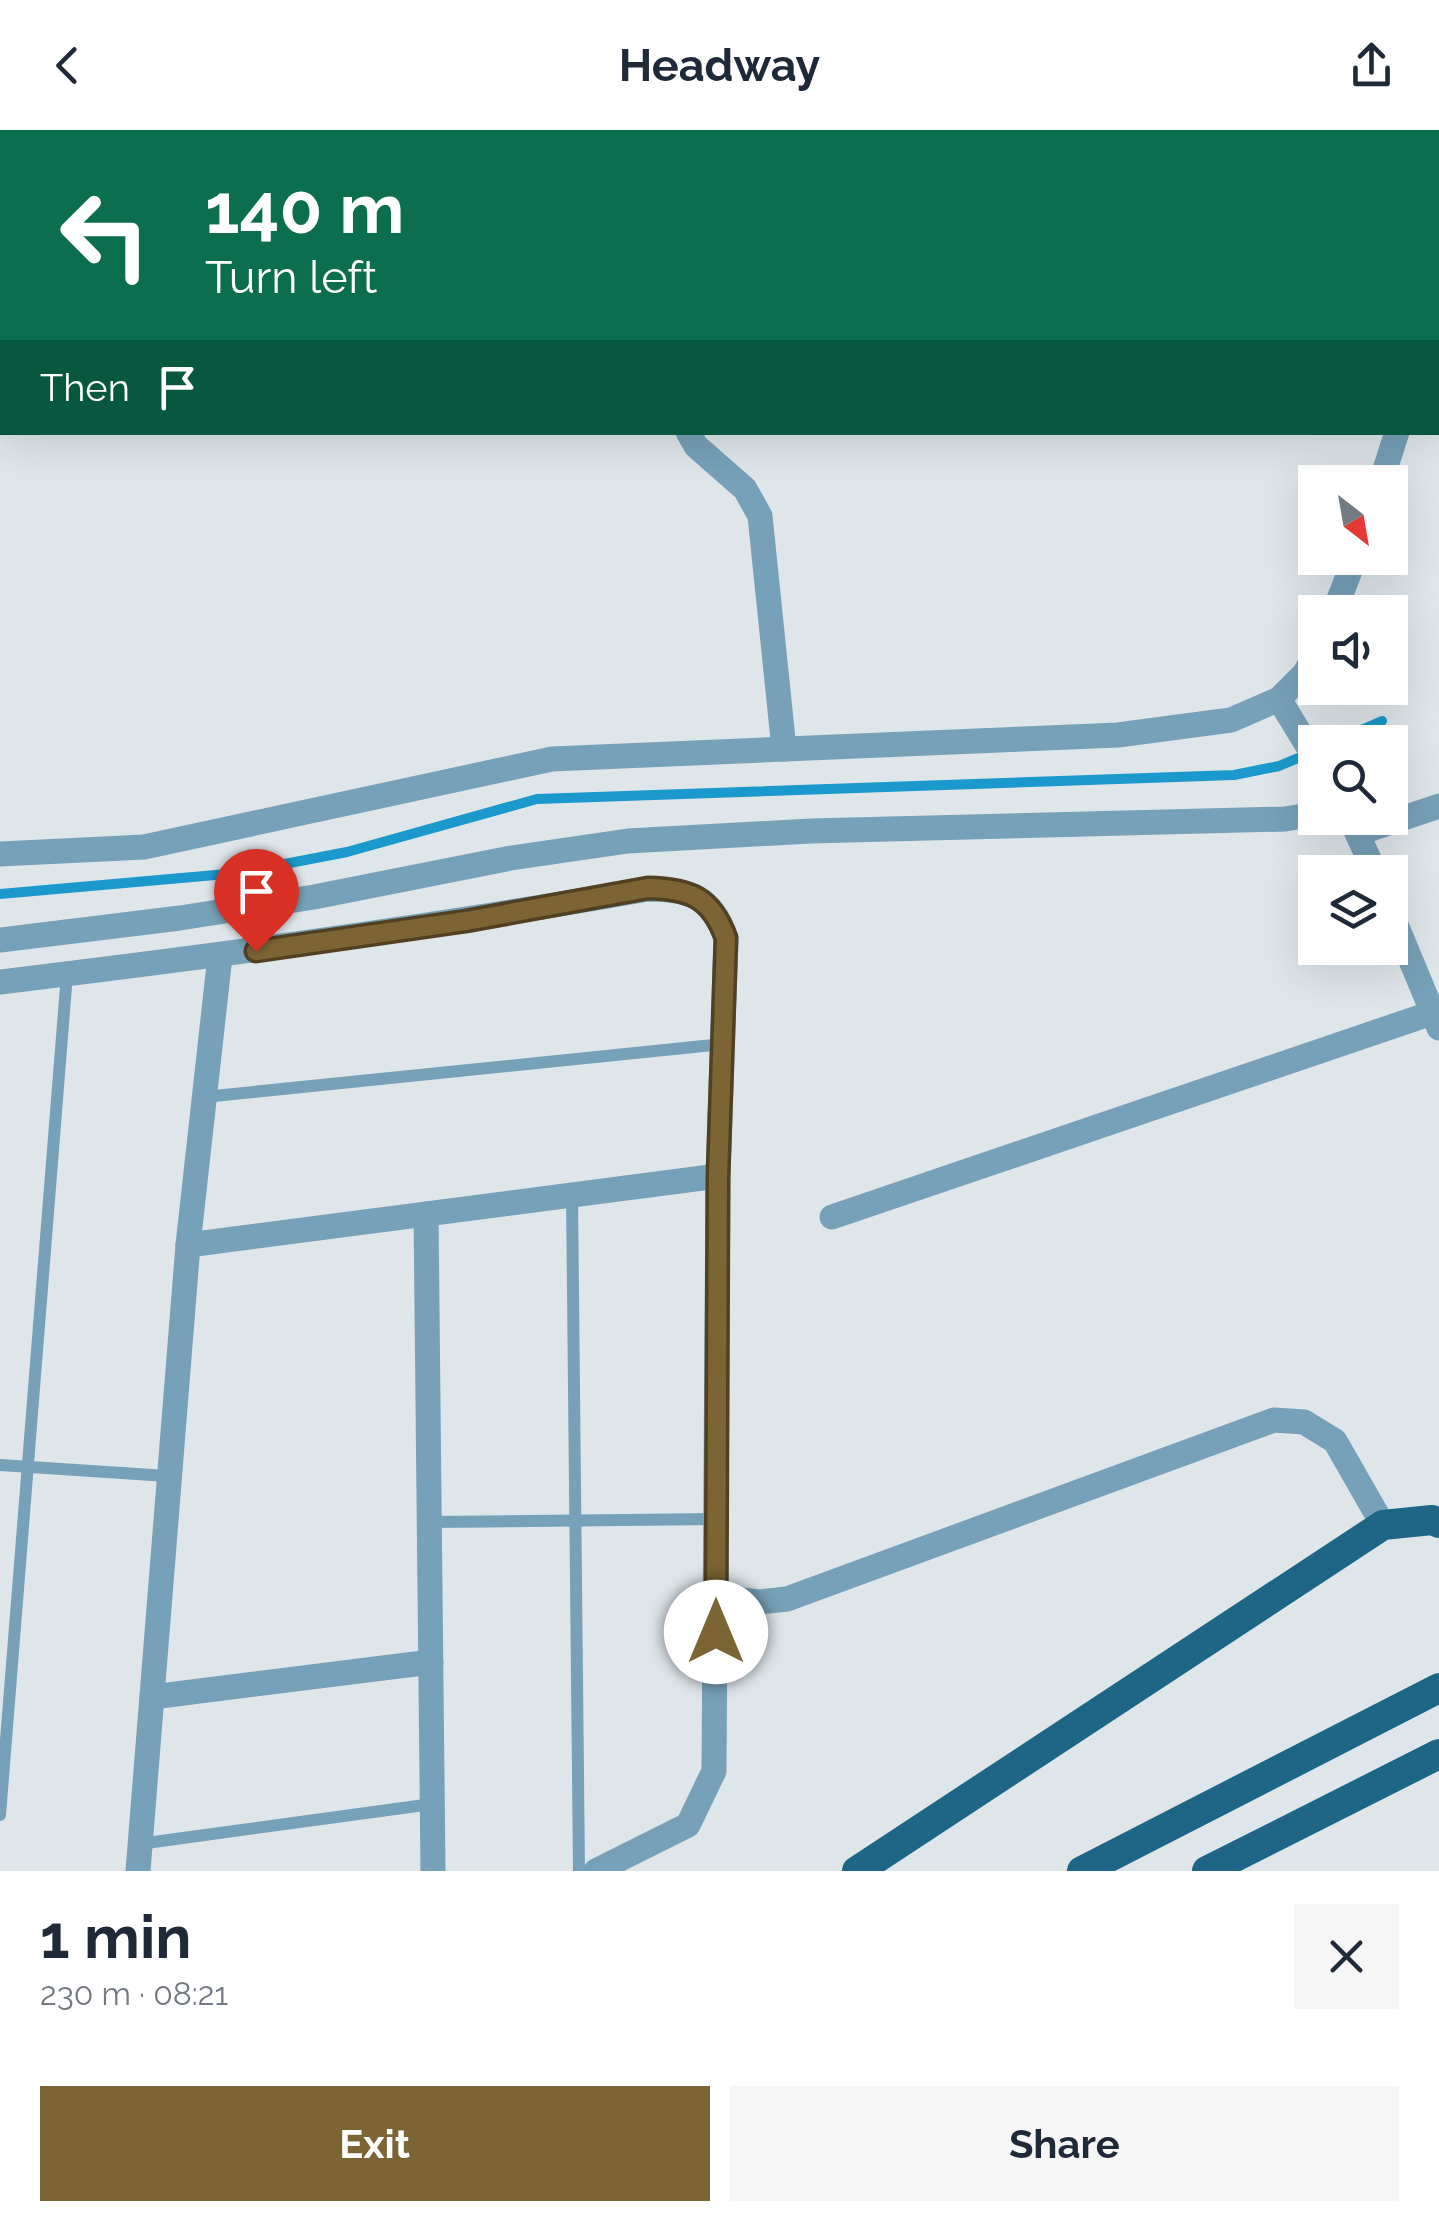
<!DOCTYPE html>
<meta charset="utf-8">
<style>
body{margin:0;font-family:Raleway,sans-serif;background:#f6f6f7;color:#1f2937;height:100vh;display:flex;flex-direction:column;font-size:38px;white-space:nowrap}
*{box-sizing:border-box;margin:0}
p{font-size:32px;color:#747a83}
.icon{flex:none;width:55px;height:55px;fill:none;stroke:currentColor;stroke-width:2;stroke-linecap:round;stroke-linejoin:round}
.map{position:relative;height:1741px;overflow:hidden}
.side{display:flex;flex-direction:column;background:#fff;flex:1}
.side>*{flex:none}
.guide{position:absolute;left:0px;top:0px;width:1440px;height:305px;box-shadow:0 10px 40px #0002;background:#0b6e4f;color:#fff;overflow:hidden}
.needle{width:65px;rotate:149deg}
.tools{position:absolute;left:1298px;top:335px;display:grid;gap:20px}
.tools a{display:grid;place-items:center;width:110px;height:110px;border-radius:0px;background:#fff;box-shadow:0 10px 40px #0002;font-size:50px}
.pin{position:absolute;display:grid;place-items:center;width:85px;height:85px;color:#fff;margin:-102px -42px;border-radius:50% 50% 50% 0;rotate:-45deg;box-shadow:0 0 10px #0007}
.pin .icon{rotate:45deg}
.me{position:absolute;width:110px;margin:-55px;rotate:0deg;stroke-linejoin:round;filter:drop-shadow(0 0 8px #0008)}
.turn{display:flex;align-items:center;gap:35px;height:210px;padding:0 40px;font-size:45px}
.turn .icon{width:130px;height:130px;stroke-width:2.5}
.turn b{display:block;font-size:70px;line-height:85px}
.then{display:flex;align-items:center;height:95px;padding:0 40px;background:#0003;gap:20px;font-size:38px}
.round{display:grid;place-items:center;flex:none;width:105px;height:105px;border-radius:0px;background:#f6f6f7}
.summary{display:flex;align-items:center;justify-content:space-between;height:170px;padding:0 40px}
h1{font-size:60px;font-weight:700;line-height:75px}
.action{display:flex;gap:20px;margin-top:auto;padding:20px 40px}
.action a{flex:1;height:115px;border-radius:0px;background:#7d6435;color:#fff;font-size:40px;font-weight:700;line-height:115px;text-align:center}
.action a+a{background:#f6f6f7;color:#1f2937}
header{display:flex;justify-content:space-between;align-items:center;height:130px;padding:0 40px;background:#fff;font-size:45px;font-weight:700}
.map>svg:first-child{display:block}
</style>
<header><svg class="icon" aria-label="back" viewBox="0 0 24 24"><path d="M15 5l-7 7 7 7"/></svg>Headway<svg class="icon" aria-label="share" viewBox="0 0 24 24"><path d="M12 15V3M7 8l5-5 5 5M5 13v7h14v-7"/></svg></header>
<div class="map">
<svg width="1439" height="1741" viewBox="0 0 1439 1741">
<rect width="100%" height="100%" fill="#dfe6ea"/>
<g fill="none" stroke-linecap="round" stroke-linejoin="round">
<g stroke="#1b99cc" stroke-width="10">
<path d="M1333 612 1382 591"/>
<path d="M0 764 238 743 347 722 537 669 1234 645 1279 636 1310 623"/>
</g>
<g stroke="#77a1b8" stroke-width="12">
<path d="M204 967 723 914"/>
<path d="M572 1065 579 1741"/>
<path d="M0 1335 167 1346"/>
<path d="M429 1392 716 1389"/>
<path d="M0 1685 67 844"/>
<path d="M139 1714 432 1674"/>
</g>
<g stroke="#77a1b8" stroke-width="25">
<path d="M611 0 612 2"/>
<path d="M1438 185 1439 182"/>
<path d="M688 302 696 316 745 359 760 386 784 619"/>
<path d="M1381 352 1397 302"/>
<path d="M1334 482 1355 428"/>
<path d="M1279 569 1315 628"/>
<path d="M1350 688 1375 742"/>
<path d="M1359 703 1439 676"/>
<path d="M0 724 144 717 552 629 1118 605 1231 590 1279 569 1305 543 1315 524"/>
<path d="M1390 780 1439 898"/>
<path d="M0 810 180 788 314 767 511 728 628 711 811 701 1285 689 1315 684"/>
<path d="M0 852C217 826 433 797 648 759 690 759 712 767 726 808L718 1046 714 1641 688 1695 596 1741"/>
<path d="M426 1084 433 1741"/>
<path d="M832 1087 1432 883"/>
<path d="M188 1115 718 1046"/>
<path d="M716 1467 759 1472 787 1469 1274 1290 1304 1292 1335 1311 1383 1395"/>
<path d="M152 1567 431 1532"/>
<path d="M138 1741 188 1115 220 826"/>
</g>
<g stroke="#1e6686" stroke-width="30">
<path d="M857 1741 1383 1395 1432 1390 1439 1393"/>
<path d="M1082 1741 1439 1558"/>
<path d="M1207 1741 1439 1624"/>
</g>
</g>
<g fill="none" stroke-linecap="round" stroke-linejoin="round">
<g stroke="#514122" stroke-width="25">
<path id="route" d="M256 821 466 791 648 758C690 759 711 767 726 808L718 1046 716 1502"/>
</g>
<use href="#route" stroke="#7d6435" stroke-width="18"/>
</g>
</svg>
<div class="tools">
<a><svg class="needle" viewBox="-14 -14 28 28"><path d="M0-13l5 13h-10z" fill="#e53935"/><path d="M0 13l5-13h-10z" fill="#747a83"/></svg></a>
<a><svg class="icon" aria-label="sound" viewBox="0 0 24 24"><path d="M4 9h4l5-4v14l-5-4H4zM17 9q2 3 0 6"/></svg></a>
<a><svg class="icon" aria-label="search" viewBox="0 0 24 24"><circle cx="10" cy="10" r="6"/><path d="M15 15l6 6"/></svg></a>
<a><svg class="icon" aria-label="layers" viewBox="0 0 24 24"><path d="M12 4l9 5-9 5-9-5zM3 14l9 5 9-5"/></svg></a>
</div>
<div class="pin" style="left:256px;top:821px;background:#d93025"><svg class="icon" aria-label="arrive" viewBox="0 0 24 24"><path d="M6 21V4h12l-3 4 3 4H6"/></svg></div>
<svg class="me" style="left:716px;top:1502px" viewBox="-20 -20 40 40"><circle r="19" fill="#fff"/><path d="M0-13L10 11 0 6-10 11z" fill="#7d6435"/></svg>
<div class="guide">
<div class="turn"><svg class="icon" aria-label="left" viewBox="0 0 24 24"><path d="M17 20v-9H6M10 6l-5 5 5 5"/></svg><div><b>140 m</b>Turn left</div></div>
<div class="then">Then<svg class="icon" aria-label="arrive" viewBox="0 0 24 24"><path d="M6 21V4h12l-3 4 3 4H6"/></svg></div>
</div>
</div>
<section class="side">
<div class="summary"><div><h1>1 min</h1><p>230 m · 08:21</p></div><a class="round"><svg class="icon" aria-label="close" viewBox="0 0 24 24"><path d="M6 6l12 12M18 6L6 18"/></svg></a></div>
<div class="action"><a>Exit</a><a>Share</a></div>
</section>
